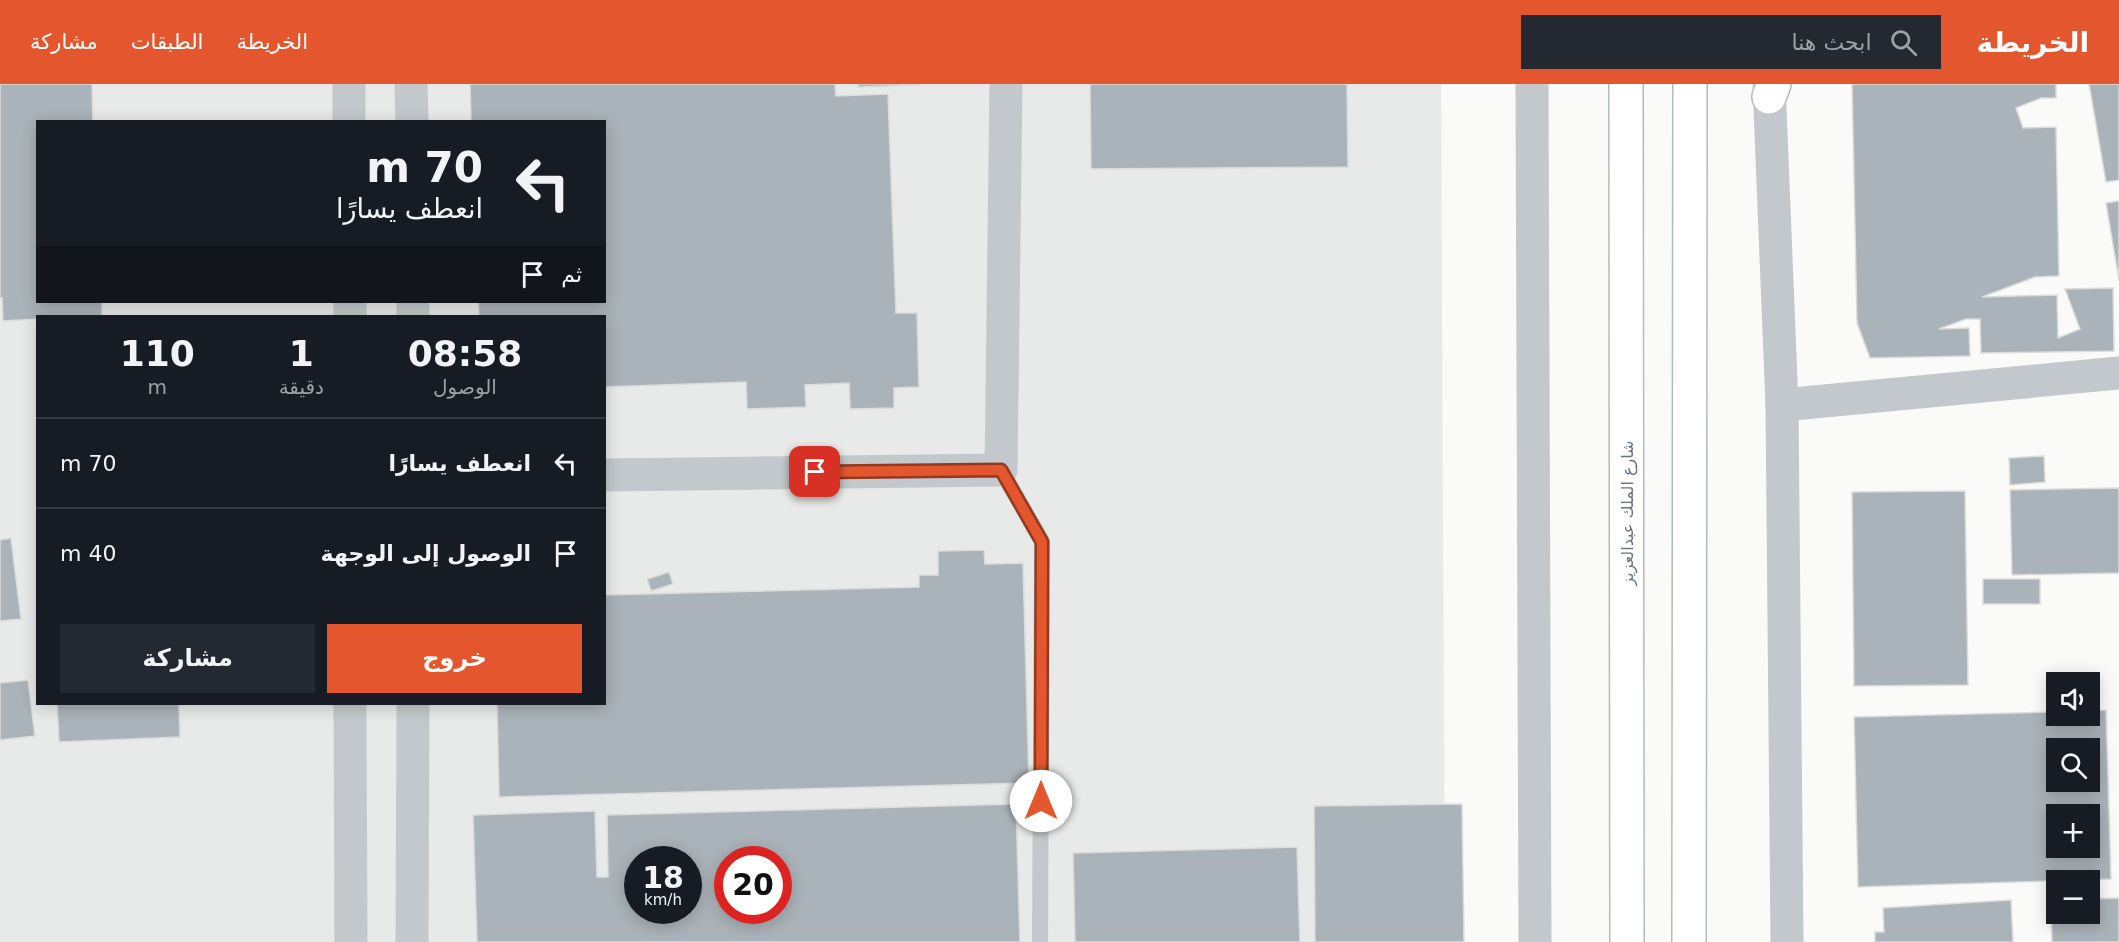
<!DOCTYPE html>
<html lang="ar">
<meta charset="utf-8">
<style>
body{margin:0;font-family:"DejaVu Sans",Vazirmatn,sans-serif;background:#242831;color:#f1f3f6;direction:rtl;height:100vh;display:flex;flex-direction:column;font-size:22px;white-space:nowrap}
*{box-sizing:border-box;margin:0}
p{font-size:20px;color:#9ea1a6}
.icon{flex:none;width:33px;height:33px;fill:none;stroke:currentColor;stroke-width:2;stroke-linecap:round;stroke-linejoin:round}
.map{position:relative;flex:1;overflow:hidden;direction:ltr}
.panel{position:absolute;left:36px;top:231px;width:570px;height:390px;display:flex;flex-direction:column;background:#171b24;border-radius:0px;box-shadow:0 3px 15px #0003;direction:rtl}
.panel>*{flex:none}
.guide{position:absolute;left:36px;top:36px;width:570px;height:183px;border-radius:0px;box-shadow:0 3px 15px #0003;direction:rtl;background:#171b24;color:#f1f3f6;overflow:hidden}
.fabs{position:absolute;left:2046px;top:588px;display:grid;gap:12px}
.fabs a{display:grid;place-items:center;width:54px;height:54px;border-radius:0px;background:#171b24;box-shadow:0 3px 15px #0003;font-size:30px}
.speed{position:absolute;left:624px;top:762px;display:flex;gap:12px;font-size:30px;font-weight:700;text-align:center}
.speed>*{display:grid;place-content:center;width:78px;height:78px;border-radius:50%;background:#171b24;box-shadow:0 3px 15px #0003;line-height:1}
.speed small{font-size:15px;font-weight:400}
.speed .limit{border:9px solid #d22;background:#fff;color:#111}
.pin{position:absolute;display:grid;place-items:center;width:51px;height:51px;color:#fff;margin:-26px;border-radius:12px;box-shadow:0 3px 9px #0006}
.me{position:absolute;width:66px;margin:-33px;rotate:0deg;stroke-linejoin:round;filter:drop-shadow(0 0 4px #0008)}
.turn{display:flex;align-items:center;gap:21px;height:126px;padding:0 24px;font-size:27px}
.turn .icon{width:78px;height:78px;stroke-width:2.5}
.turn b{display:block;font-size:42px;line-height:51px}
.then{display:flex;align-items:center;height:57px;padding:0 24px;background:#0003;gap:12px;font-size:22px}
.eta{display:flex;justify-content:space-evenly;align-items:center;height:102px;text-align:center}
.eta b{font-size:36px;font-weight:700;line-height:42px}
.cta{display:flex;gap:12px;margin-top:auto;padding:12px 24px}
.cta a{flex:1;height:69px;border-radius:0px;background:#e4572e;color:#fff;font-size:24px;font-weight:700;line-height:69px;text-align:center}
.cta a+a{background:#242831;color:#f1f3f6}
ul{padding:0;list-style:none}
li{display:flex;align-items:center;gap:18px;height:90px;padding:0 24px;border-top:2px solid #363941}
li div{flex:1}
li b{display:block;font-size:22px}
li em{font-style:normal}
header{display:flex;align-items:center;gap:36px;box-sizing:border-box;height:84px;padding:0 30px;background:#e4572e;color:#fff}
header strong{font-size:28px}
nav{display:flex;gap:33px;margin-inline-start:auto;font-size:21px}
.search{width:420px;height:54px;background:#242831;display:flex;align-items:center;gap:15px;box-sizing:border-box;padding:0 21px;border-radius:0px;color:#9ea1a6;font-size:22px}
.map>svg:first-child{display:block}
</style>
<header>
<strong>الخريطة</strong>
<div class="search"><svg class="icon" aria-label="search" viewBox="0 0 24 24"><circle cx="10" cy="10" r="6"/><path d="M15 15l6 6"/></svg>ابحث هنا</div>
<nav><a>الخريطة</a><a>الطبقات</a><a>مشاركة</a></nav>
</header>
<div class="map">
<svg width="2119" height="858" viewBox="0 0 2119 858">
<rect width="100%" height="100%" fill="#fafaf8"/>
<path fill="#e8e9e9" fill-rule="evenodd" d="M0 0H1441L1445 858H0ZM38 38H604V218H38ZM38 232H604V620H38ZM638 776H688V826H638ZM728 776H778V826H728Z"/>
<g fill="#aab3b9" stroke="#dcdcda" stroke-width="1.5" fill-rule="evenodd">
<path d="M0 0H92L93 38H38V218H102V232H38V235L3 237 2 214H0Z"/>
<path d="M470 0H835L836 12 888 10 896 229H917L919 303 894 304V324L850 325 849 299 805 301 806 323 747 325 746 298 604 303V232H479L478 218H604V38H471Z"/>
<path d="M858 0H919V1L858 3Z"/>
<path d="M1090 0H1347L1348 83 1091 85Z"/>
<path d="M1852 0H2056V14H2041L2016 24 2023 44 2056 43 2059 192 2035 193 1982 213 2057 211 2058 254 2080 245 2065 205 2113 204 2114 267 1981 269 1980 235H1966L1939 245 1969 244 1970 272 1870 274 1857 239Z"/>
<path d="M2089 0H2119V96L2106 98Z"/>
<path d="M2119 117V196L2106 119Z"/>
<path d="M2044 372 2045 398 2010 401 2009 374Z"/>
<path d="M2119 404V489L2012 491 2010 406Z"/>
<path d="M1965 407 1968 601 1854 602 1852 408Z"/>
<path d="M11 454 21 535 0 537V456Z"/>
<path d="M984 466 985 480 1023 479 1029 699 499 713 497 620H604V511L919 503V491H938V467Z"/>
<path d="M669 488 673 500 651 507 647 495Z"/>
<rect x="1983" y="495" width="57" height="25"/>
<path d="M28 596 35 652 0 656V599Z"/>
<path d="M57 620H179L180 653 59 658Z"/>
<path d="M2106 626 2111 795 1858 803 1854 633 2056 628V632H2090V627ZM2056 664H2090V698H2056ZM2056 730H2090V764H2056Z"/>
<path d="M1016 720 1020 858H477L473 731 595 727 597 793H608L607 731ZM638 776H688V826H638ZM728 776H778V826H728Z"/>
<path d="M1462 720 1464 858H1315L1314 722Z"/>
<path d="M1297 763 1300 858H1075L1073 769Z"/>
<path d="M2119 814V858H2052L2051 816H2056V830H2090V815Z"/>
<path d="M2011 816 2013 858H1875V848H1884L1883 824Z"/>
</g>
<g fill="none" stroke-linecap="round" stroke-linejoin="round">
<g stroke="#b3babf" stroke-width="36">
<g id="secondary">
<path d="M1626 0 1627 858"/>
<path d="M1769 13 1774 0"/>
<path d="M1689 858 1690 0"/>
</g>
</g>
<path stroke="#c3c8cc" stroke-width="16" d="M1001 386 1042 457 1040 858"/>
<g stroke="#c3c8cc" stroke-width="33">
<path d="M349 0V38"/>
<path d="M411 0 412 38"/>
<path d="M1532 0 1535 858"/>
<path d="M1769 0 1782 321 1787 858"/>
<path d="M350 218V232"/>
<path d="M413 218V232"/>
<path d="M1782 321 2119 289"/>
<path d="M604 391 1001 386 1006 0"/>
<path d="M350 620 351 858"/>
<path d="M412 858 413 620"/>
</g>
<use href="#secondary" stroke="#fff" stroke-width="33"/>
</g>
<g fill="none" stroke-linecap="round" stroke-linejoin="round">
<g stroke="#94391e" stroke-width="15">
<path id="route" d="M815 388 1001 386 1042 458 1041 717"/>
</g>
<use href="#route" stroke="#e4572e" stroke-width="10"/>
</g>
<g text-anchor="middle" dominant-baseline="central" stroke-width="6" stroke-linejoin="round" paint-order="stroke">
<g font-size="16" fill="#657683" stroke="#fff">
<text transform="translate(1627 429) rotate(-90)">شارع الملك عبدالعزيز</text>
</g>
</g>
</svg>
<div class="fabs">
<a><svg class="icon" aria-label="sound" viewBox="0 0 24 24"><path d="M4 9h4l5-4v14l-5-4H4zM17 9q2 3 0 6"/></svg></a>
<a><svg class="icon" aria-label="search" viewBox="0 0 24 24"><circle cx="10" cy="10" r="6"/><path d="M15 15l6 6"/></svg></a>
<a>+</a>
<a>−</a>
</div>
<div class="speed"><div>18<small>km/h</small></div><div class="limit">20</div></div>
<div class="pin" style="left:815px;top:388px;background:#d93025"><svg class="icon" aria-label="arrive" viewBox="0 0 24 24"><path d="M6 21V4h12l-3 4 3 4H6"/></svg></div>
<svg class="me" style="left:1041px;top:717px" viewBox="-20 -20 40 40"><circle r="19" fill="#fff"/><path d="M0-13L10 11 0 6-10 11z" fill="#e4572e"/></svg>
<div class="guide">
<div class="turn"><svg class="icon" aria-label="left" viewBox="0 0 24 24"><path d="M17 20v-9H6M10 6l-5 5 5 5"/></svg><div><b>70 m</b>انعطف يسارًا</div></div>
<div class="then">ثم<svg class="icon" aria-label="arrive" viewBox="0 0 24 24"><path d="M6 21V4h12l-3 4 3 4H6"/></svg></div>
</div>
<section class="panel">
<div class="eta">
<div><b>08:58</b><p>الوصول</p></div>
<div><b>1</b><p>دقيقة</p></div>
<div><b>110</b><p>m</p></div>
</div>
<ul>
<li><svg class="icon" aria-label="left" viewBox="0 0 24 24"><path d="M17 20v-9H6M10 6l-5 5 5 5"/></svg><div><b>انعطف يسارًا</b></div><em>70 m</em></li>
<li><svg class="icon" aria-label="arrive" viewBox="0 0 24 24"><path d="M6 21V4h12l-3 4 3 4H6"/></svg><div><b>الوصول إلى الوجهة</b></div><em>40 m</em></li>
</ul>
<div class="cta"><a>خروج</a><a>مشاركة</a></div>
</section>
</div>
